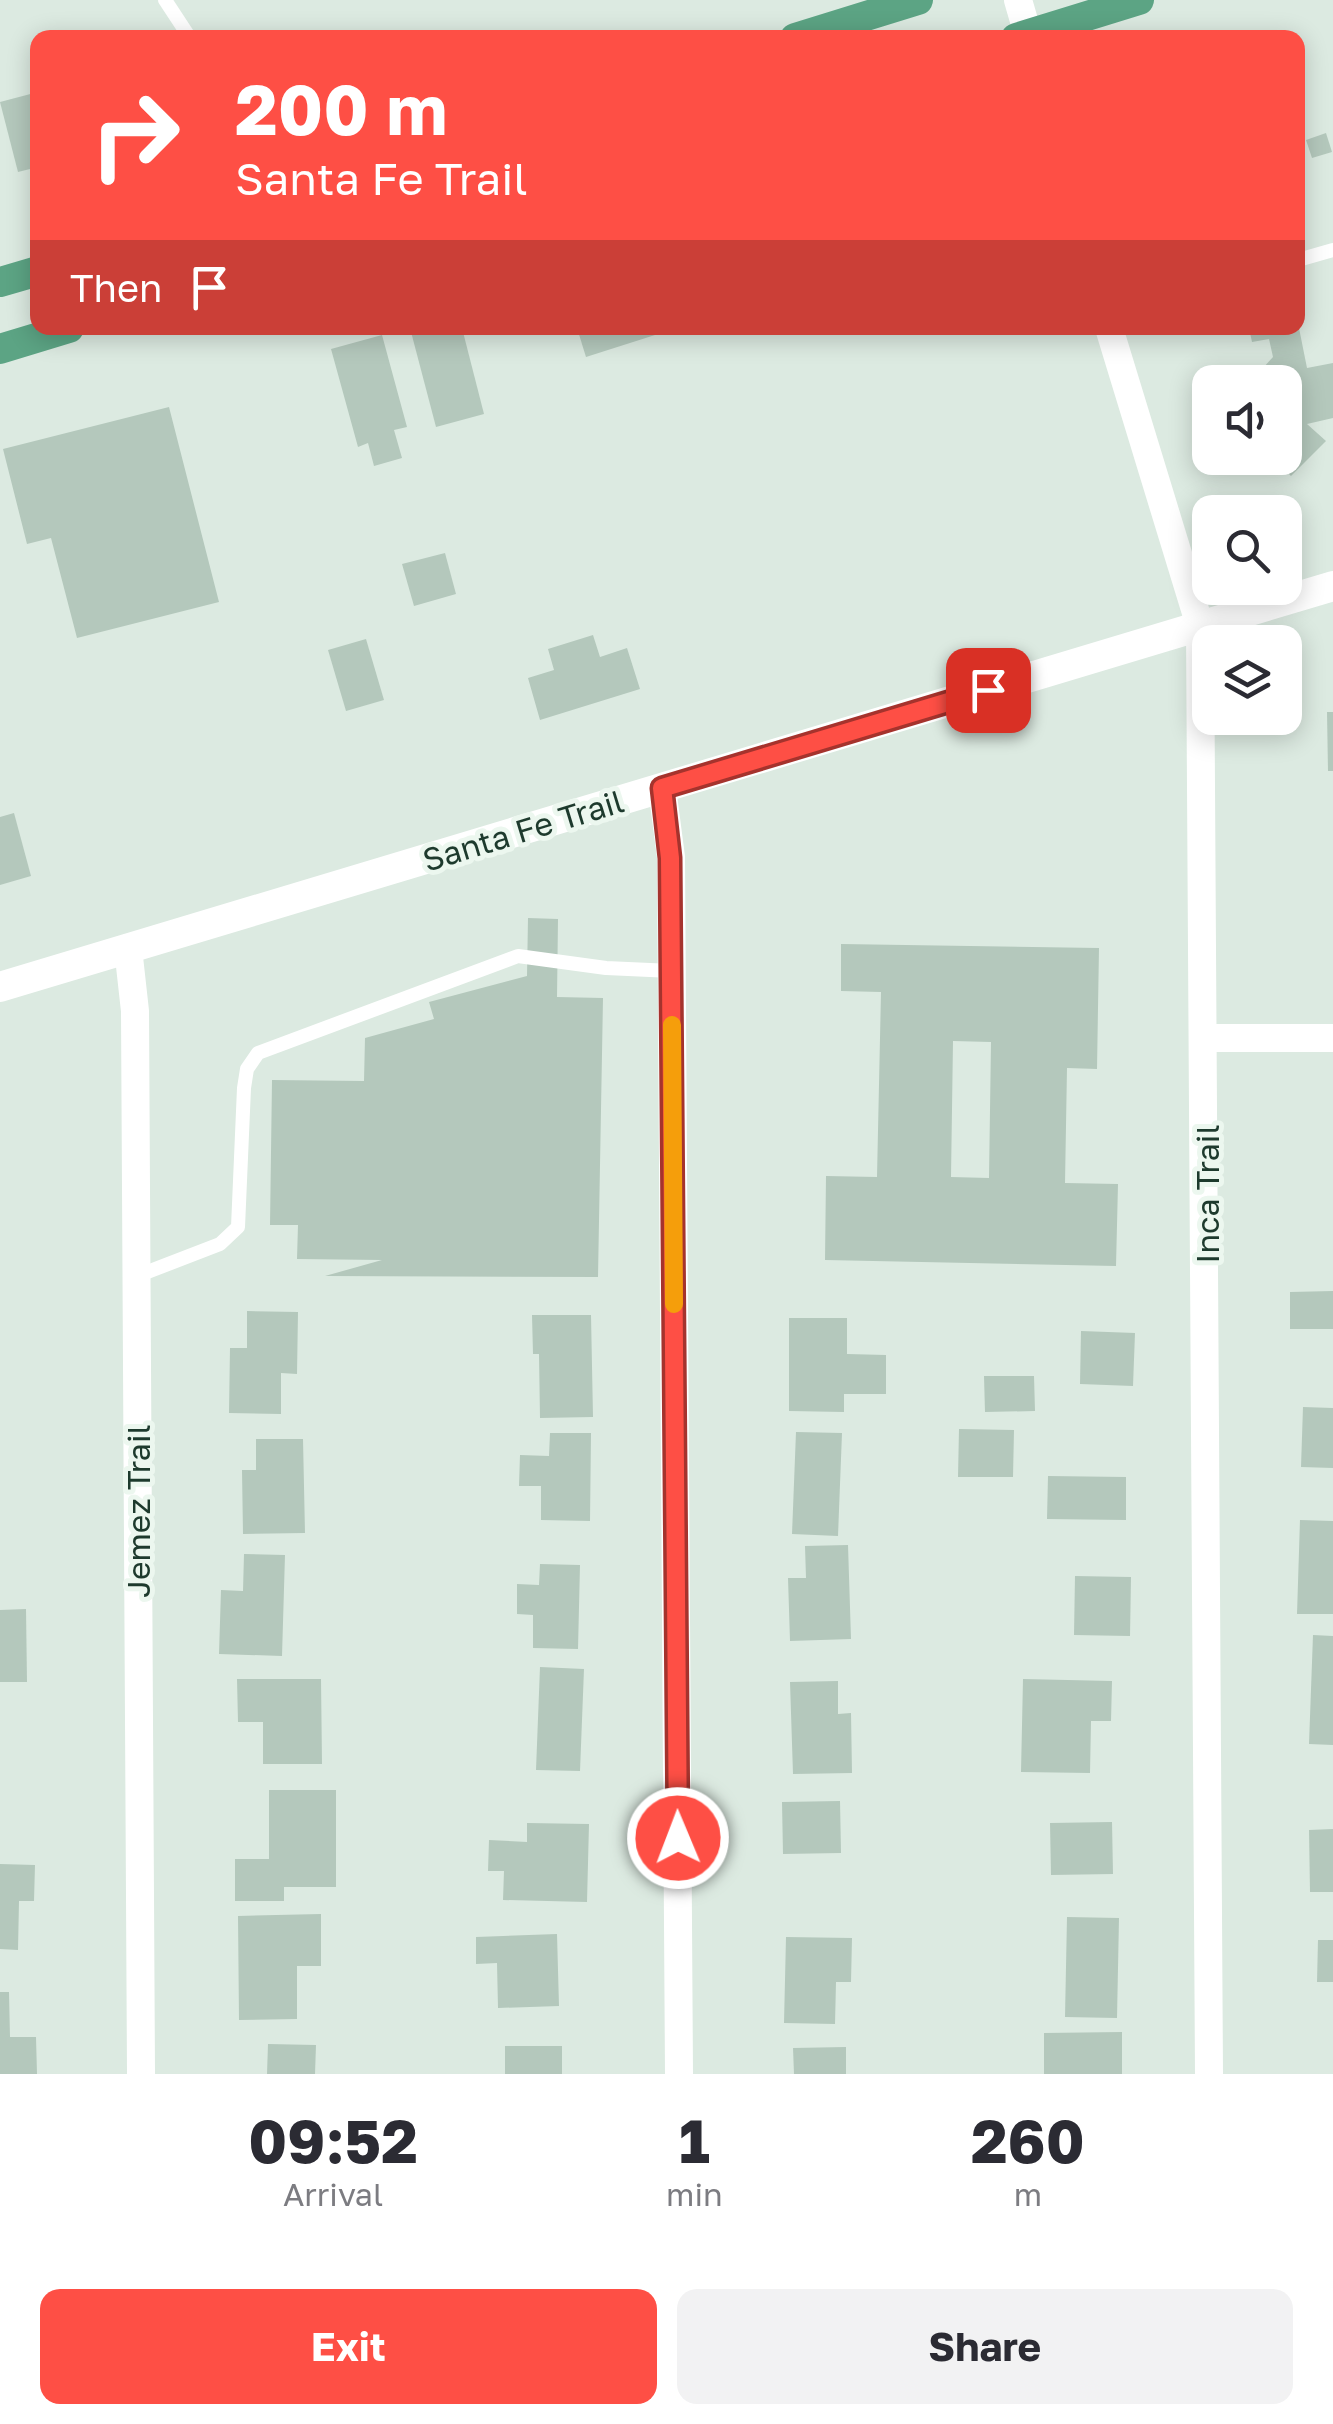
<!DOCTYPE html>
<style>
body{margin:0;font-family:"Golos Text",sans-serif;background:#f2f2f3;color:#2b2b33;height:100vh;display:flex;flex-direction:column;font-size:38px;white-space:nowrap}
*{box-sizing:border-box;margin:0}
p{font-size:32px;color:#7c7c81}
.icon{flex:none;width:55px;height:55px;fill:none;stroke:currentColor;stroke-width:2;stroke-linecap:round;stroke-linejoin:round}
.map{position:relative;height:2074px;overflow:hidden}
.panel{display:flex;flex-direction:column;background:#fff;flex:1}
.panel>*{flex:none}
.guide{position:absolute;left:30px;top:30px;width:1275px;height:305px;border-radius:20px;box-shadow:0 5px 25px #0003;background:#fe4f45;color:#fff;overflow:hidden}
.controls{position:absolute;left:1192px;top:365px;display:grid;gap:20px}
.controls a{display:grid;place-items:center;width:110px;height:110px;border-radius:20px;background:#fff;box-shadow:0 5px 25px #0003;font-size:50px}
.pin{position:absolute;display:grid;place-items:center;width:85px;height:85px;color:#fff;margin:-42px;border-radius:20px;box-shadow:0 5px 15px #0006}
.me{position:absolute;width:110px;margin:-55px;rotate:359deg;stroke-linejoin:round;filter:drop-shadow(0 0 8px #0008)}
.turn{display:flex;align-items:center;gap:35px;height:210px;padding:0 40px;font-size:45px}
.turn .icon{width:130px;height:130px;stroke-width:2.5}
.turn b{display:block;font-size:70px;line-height:85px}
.then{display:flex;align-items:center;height:95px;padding:0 40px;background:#0003;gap:20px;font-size:38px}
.eta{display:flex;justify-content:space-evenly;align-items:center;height:170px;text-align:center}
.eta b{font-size:60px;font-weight:700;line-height:70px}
.button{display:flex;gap:20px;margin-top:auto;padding:20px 40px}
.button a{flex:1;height:115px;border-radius:20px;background:#fe4f45;color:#fff;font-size:40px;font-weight:700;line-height:115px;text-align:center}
.button a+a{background:#f2f2f3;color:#2b2b33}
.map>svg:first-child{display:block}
</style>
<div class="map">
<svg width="1333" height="2074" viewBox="0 0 1333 2074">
<rect width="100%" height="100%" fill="#dceae1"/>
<g fill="#b4c8bc" fill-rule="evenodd">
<path d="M38 92V167L18 172 0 102Z"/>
<path d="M1326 133 1332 152 1312 158 1306 140Z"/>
<path d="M410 328H462L484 414 436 427Z"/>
<path d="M577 328H677L586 357Z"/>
<path d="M1249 328H1299L1307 368 1333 363V418L1307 424 1326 441 1291 476 1272 458H1285L1289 408 1285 382H1266L1263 368 1273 357 1269 339 1252 342Z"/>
<path d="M382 335 407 427 394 430 402 458 374 466 368 443 358 447 331 349Z"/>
<path d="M169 407 219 602 77 638 51 538 27 544 3 449Z"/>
<path d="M445 553 456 594 414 606 402 564Z"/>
<path d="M593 635 600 657 627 648 640 689 540 720 528 678 554 670 548 649Z"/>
<path d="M366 639 384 700 346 711 328 650Z"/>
<path d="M1327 712H1333V771H1328Z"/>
<path d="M14 813 31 876 0 885V817Z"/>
<path d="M528 918 558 919 557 997 603 998 598 1277 325 1276 382 1260 297 1259 298 1225H270L272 1080 364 1081 365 1038 434 1019 429 1002 527 976Z"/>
<path d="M841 944 1099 948 1097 1069 1067 1068 1065 1183 1118 1184 1116 1266 825 1260 826 1176 877 1177 881 992 841 991ZM953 1041 991 1042 989 1178 951 1177Z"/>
<path d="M1333 1291V1329H1290V1292Z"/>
<path d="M247 1311 298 1312 297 1374 281 1373V1414L229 1413 230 1348H247Z"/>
<path d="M532 1315H591L593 1417 540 1418 539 1354H533Z"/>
<path d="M789 1318H847V1354L886 1355V1394H844V1412L789 1411Z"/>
<path d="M1081 1331 1135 1333 1133 1386 1080 1384Z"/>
<path d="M984 1376H1034L1035 1411 985 1412Z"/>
<path d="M1303 1407 1333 1408V1468L1301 1467Z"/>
<path d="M959 1429 1014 1430 1013 1477H958Z"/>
<path d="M796 1432 842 1433 838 1536 792 1534Z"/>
<path d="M550 1433H591L590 1521 541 1520V1486H519L520 1455 549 1456Z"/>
<path d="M256 1439H303L305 1533 243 1534 242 1470H256Z"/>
<path d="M1048 1476 1126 1477V1520L1047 1519Z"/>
<path d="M1300 1520 1333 1521V1614H1297Z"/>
<path d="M848 1545 851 1639 790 1641 788 1578H806L805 1546Z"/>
<path d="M244 1554 285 1555 282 1656 219 1654 221 1590 243 1591Z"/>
<path d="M540 1564 580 1565 578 1649 533 1648V1615L517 1614V1584L539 1585Z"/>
<path d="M1075 1576 1131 1577 1130 1636 1074 1635Z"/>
<path d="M26 1609 27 1682H0V1610Z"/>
<path d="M1313 1635 1333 1636V1745L1309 1744Z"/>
<path d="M540 1667 584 1669 580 1771 536 1770Z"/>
<path d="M237 1679H321L322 1764H263V1722H238Z"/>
<path d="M1023 1679 1112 1681 1111 1721H1091L1090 1773 1021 1772Z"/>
<path d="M838 1681V1714L851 1713 852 1773 793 1774 790 1682Z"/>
<path d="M269 1790H336V1887H284V1901H235V1859H269Z"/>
<path d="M840 1801 841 1853 783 1854 782 1802Z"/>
<path d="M1112 1822 1113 1874 1051 1875 1050 1823Z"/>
<path d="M527 1823 589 1824 587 1902 503 1900 504 1871H488L489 1840 527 1842Z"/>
<path d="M1333 1829V1892H1310L1309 1830Z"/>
<path d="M0 1864 35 1865 34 1901H19L18 1950 0 1949Z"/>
<path d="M321 1914V1966H297V2019L239 2020 238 1916Z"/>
<path d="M1067 1917 1119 1918 1117 2018 1065 2017Z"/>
<path d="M557 1934 559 2006 498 2008 497 1963 476 1964V1937Z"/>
<path d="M786 1937 852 1938 851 1982H836L835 2024 784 2023Z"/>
<path d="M1318 1940H1333V1982H1317Z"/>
<path d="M0 1992H9L10 2037H36L37 2074H0Z"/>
<path d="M1122 2032V2074H1044V2033Z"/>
<path d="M268 2044 316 2045 315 2074H267Z"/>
<rect x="505" y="2046" width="57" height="28"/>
<path d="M846 2047V2074H794L793 2048Z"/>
</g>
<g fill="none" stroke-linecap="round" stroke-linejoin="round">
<g stroke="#fff" stroke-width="14">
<path d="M165 0 190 38"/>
<path d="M1298 260 1333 250"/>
<path d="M137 1276 220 1244 238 1227 244 1088 247 1069 258 1053 518 956 606 968 672 971"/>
</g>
<g stroke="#fff" stroke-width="28">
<path d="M1018 0 1029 38"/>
<path d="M1109 328 1200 626 1209 2074"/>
<path d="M662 788 671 857 679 2074"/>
<path d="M128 948 135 1011 141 2074"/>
<path d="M1206 1038H1333"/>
</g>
<path stroke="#fff" stroke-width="30" d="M0 987 1333 586"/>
<g stroke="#5ca484" stroke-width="30">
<path d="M795 38 918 0"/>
<path d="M1016 38 1139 0"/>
<path d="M0 282 38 271"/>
<path d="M0 349 69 328"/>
</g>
</g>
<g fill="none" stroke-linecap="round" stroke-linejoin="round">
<g stroke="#a5332d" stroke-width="25">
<path id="route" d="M678 1838 670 858 662 788 988 690"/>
</g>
<use href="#route" stroke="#fe4f45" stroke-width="18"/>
<path stroke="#f59e0b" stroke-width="18" d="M672 1025 674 1304"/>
</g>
<g text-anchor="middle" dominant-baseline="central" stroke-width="10" stroke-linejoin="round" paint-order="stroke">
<g font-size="32" fill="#1d3a2d" stroke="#ecf7ef">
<text transform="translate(523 830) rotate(-17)">Santa Fe Trail</text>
<text transform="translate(1207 1194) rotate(-90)">Inca Trail</text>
<text transform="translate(138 1511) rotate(-90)">Jemez Trail</text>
</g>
</g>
</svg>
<div class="controls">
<a><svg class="icon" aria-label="sound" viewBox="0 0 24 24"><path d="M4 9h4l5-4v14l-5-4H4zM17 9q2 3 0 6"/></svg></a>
<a><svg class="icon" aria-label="search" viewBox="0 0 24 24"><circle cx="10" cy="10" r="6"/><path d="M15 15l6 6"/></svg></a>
<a><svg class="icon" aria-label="layers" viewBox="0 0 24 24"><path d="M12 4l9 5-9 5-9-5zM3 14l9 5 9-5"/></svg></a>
</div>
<div class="pin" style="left:988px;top:690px;background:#d93025"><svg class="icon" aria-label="arrive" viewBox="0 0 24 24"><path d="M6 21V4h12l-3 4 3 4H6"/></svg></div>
<svg class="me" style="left:678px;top:1838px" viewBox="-20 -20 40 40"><circle r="17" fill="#fe4f45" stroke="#fff" stroke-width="3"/><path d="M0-11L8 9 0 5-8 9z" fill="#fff"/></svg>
<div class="guide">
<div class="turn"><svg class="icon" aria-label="right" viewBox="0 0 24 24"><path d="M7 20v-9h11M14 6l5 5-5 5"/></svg><div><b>200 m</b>Santa Fe Trail</div></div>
<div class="then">Then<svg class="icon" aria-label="arrive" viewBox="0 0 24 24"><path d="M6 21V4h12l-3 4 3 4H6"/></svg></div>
</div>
</div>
<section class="panel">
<div class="eta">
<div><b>09:52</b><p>Arrival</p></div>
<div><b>1</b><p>min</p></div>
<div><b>260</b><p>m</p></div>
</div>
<div class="button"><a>Exit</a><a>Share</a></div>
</section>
